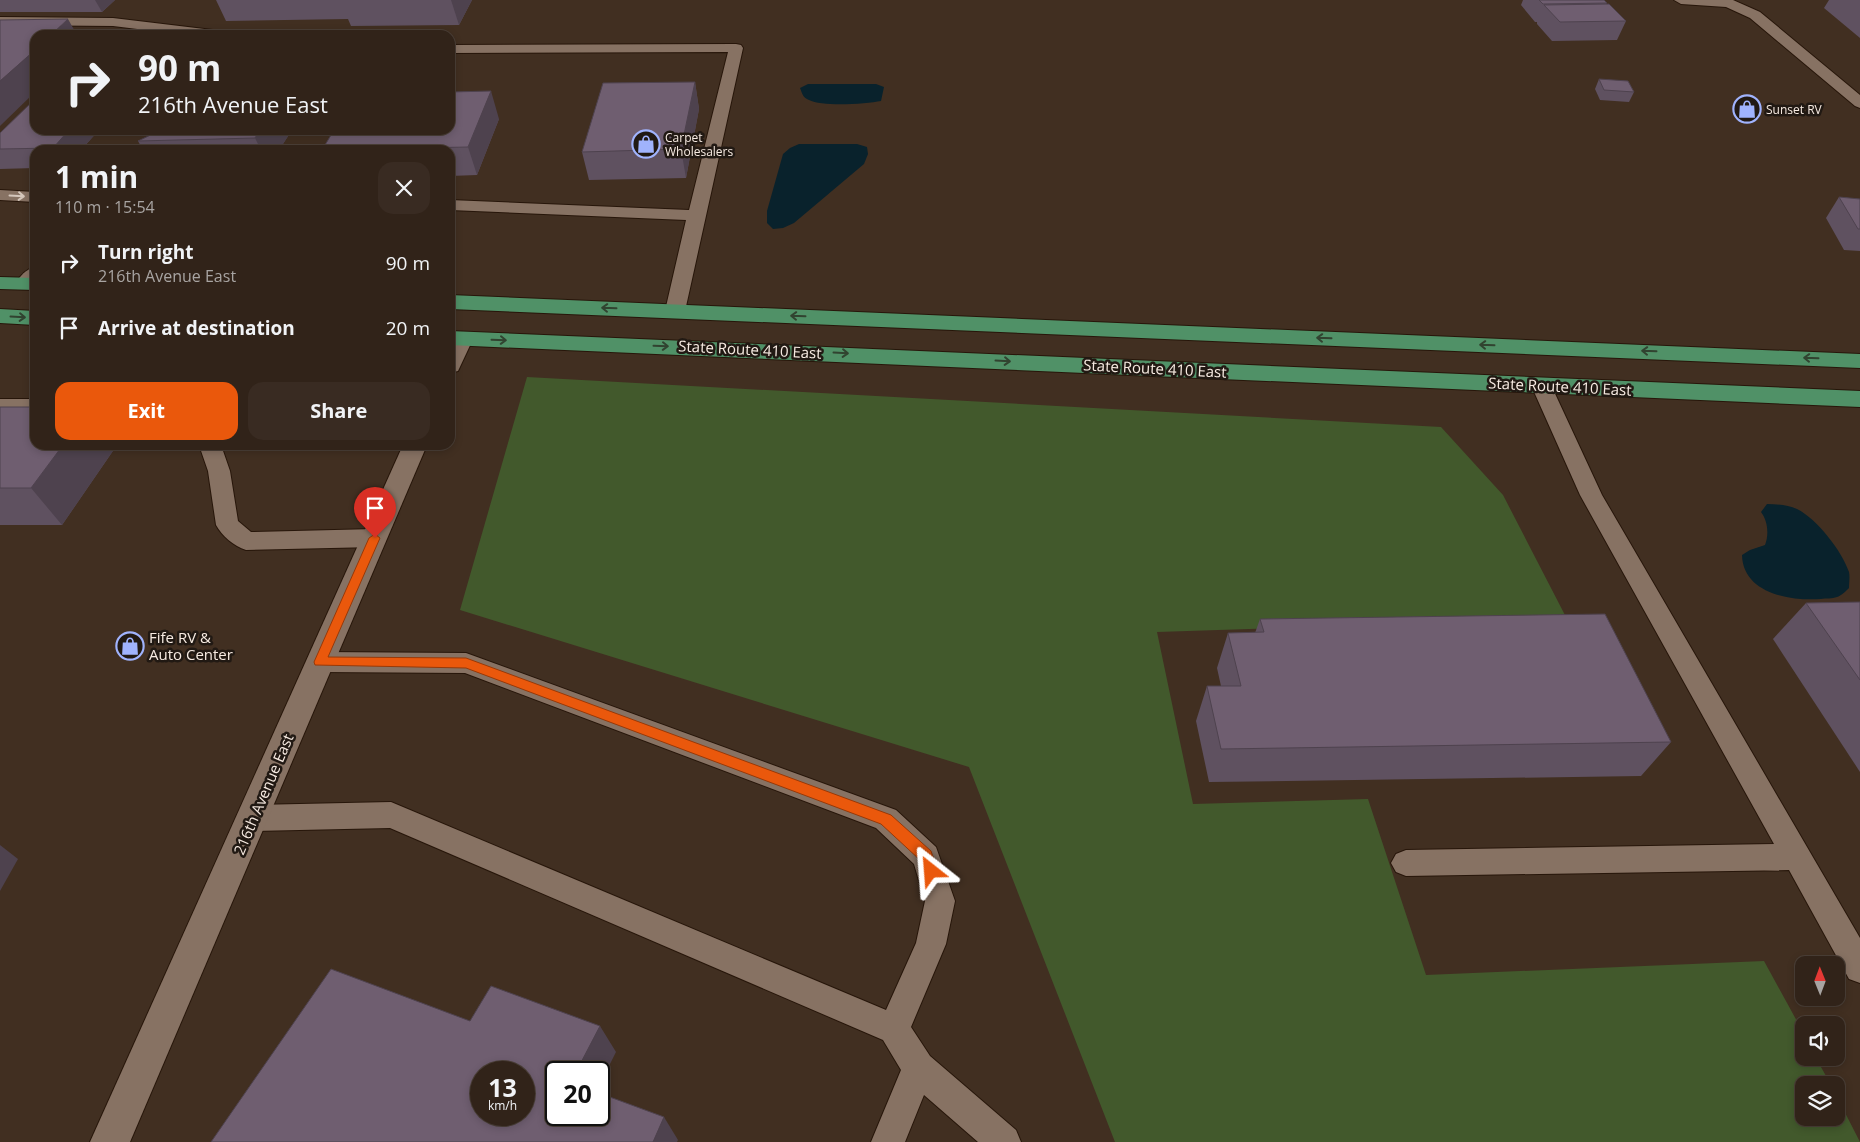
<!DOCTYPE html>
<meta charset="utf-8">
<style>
body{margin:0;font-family:"Open Sans",sans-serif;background:#392b22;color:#f1f3f6;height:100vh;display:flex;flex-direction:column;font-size:19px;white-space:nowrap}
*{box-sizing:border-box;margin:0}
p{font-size:16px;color:#a8a4a2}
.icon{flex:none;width:28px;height:28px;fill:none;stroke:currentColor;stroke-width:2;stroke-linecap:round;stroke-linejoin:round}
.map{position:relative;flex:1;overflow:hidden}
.panel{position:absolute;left:30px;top:145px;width:425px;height:305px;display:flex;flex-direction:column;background:#312319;border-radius:15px;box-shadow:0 2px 8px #0003,0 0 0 1px #4c4038}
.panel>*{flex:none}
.top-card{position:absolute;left:30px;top:30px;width:425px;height:105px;border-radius:15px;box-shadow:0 2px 8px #0003,0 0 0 1px #4c4038;background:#312319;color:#f1f3f6;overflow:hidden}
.needle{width:32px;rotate:359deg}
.buttons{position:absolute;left:1795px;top:956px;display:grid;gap:10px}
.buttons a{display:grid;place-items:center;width:50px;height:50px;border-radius:10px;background:#312319;box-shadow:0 2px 8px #0003,0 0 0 1px #4c4038;font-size:25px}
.speed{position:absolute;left:470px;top:1061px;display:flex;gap:10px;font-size:25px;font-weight:700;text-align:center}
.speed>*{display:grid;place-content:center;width:65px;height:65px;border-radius:50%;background:#312319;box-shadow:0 2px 8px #0003,0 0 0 1px #4c4038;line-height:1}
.speed small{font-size:12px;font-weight:400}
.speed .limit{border:2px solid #111;border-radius:8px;background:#fff;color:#111}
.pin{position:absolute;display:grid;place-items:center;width:42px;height:42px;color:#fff;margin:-51px -21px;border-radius:50% 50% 50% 0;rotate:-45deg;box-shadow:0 0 5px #0007}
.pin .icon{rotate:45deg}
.me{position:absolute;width:55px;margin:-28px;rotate:332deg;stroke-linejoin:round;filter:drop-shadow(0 0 4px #0008)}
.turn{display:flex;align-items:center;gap:18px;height:105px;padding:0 25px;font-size:22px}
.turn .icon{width:65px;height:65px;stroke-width:2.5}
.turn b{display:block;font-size:35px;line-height:42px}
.round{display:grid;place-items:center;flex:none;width:52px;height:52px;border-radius:15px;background:#392b22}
.head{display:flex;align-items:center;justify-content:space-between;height:85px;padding:0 25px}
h1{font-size:30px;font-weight:700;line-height:38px}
.primary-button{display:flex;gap:10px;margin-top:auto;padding:10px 25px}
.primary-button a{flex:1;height:58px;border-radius:15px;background:#ea580c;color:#fff;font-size:20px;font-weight:700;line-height:58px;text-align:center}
.primary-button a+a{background:#392b22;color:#f1f3f6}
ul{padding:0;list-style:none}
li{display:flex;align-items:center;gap:15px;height:65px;padding:0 25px}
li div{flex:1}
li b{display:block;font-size:19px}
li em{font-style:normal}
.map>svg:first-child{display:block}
</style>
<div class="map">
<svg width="1860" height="1142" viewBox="0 0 1860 1142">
<rect width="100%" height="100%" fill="#412f21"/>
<path fill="#42592c" d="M527 377 1441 427 1503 495 1567 619 1157 632 1193 804 1368 799 1426 975 1764 961 1804 1034V1058H1816L1831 1085H1804V1118H1836V1095L1860 1142H1115L969 767 460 610Z"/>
<g fill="#09222c">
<path d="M808 84H876L884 87 881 101C866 104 822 107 809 100 803 98 802 93 800 88Z"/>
<path d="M799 144H857L867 147 868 154 864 164 794 223 783 228 773 229 767 223V211L783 154 790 148Z"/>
<path d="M1767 504C1777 504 1788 505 1797 509 1817 519 1842 551 1849 572 1850 577 1849 583 1849 588 1846 591 1841 596 1837 597 1832 599 1826 598 1821 599 1791 601 1743 594 1742 555L1750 550 1765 545C1769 535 1768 521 1761 512Z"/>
</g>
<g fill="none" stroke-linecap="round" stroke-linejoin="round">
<g stroke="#27160a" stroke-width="2">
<g id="lane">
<path d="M1674 0H1733L1760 12 1860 95V108L1855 106 1750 18 1726 7 1681 4Z"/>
<path d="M0 17 113 18 221 31 228 35H186L113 26 0 25Z"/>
<path d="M736 44 741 45 743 48 685 311 682 315 675 317 668 315 665 311 686 220 450 210V200L689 210 728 52 450 53V45Z"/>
<path d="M0 190 35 192V202L0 200Z"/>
<path d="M35 267V283C29 289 25 290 17 288L15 284C20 276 26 269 35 267Z"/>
<path d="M1541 378 1548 380 1551 385 1602 495 1860 938V983L1849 979 1789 870 1406 876 1396 872 1391 863 1396 854 1406 850 1774 844 1580 495 1531 385 1534 380Z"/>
<rect x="0" y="399" width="35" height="14"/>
<path d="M199 445H221L230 471 238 521 251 532 375 529 383 532 387 538 383 544 375 547 246 550C234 546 222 536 216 525L208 471Z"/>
<path d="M320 652 466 653 896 810 936 847 955 901 946 944 911 1027 930 1056 1016 1130 1021 1142H978L924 1095 905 1142H871L901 1070 883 1040 390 828 253 831 243 827 239 818 243 809 253 805 391 802 886 1010 916 943 925 901 914 864 876 828 465 673 320 672 311 669 307 662 311 655Z"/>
</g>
</g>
<g stroke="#27160a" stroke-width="2">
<g id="street">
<path d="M462 332 470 334 473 339 458 371 450 373V341L454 334Z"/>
<path d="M403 445H427L130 1142H90Z"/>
</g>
</g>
<g stroke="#27160a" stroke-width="2">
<g id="primary">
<path d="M0 277 35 278V290L0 289Z"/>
<path d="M450 295 1860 354V368L450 309Z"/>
<path d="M0 309 35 311V325L0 323Z"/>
<path d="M450 331 1860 391V407L450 345Z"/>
</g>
</g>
<use href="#lane" fill="#877263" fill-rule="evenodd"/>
<use href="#street" fill="#877263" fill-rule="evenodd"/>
<use href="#primary" fill="#509167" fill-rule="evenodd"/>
</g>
<g fill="#5f5160">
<path d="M0 0H115L102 12H0Z"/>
<path d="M216 0H472L459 25 351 26 348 19 226 21Z"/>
<path d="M1523 0H1604L1607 3 1606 4 1626 21 1617 40 1552 41 1537 24V22H1535L1521 5Z"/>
<path d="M1829 0H1860V38L1824 8Z"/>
<path d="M1599 79 1634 92 1629 102 1600 100 1595 89Z"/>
<path d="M695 82 699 109 686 178 589 180 582 152Z"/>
<path d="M499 119 477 175 450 176V150H322Z"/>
<path d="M35 130H99L81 150H35V168L0 169V133Z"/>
<path d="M161 130H292L279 150H143L138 141Z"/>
<path d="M1839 197 1860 199V251L1844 250 1826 218Z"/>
<path d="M0 407 35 445H117L62 525H0Z"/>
<path d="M1860 602V772L1773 639 1806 603Z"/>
<path d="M1260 619 1671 742 1641 776 1209 782 1196 721 1207 686H1221L1217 668 1228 633H1255Z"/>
</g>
<g fill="#4e424e">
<path d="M95 0H115L102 12Z"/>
<path d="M451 0H472L459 25Z"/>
<path d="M68 19 77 35H51Z"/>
<path d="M35 50V92L0 126V81Z"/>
<path d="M695 82 699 109 686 178 681 149Z"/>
<path d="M491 91 499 119 477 175 468 147Z"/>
<path d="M69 130H99L81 150H54L53 148Z"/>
<path d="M260 130H292L279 150H261L255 138Z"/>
<path d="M63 445H117L62 525 31 488Z"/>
<path d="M0 845 18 859 0 891Z"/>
<path d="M600 1026 616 1052 599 1086V1072H576Z"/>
<path d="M664 1117 678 1140 677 1142H653Z"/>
</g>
<g fill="#6f5e70" stroke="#4e424e" fill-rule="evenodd">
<path d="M1539 0H1604L1607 3 1543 4Z"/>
<path d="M1609 4 1626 21 1560 22 1544 5Z"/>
<path d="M68 19 51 35H35V50L0 81V20Z"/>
<path d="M1599 79 1628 81 1634 92 1604 90Z"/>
<path d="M695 82 681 149 582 152 603 83Z"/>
<path d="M491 91 468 147 322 150 334 130H450V92Z"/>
<path d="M35 99V130H69L53 148 0 149V133Z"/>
<path d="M161 130H260L255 138 138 141Z"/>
<path d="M1839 197 1860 199V229H1858Z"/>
<path d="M0 407H35V445H63L31 488H0Z"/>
<path d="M1860 602V680L1806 603Z"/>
<path d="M1605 614 1671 742 1221 749 1207 686H1241L1228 633 1264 632 1260 619Z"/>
<path d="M331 969 470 1021 491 986 600 1026 576 1072H556V1115H599V1093L664 1117 653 1142H211ZM481 1072H524V1115H481Z"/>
</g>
<defs><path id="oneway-shaft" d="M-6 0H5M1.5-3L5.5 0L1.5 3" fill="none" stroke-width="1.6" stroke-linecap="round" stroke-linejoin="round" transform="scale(1.25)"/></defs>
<use stroke="#d5c7bc" href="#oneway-shaft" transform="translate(17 196) rotate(3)"/>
<g stroke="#314330">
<use href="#oneway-shaft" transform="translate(609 308) rotate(-178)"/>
<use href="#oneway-shaft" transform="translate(798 316) rotate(-178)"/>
<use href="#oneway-shaft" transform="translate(18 317) rotate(3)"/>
<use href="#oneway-shaft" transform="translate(1324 338) rotate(-178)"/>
<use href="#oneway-shaft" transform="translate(499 340) rotate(2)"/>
<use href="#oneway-shaft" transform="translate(1487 345) rotate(-178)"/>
<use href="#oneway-shaft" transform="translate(661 346) rotate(2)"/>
<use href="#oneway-shaft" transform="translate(1649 351) rotate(-178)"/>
<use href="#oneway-shaft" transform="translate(841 353) rotate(3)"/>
<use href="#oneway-shaft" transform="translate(1811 358) rotate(-178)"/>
<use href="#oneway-shaft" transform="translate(1003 361) rotate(3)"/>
</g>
<path fill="#ea580c" stroke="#983908" d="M375 534 380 538 328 657 466 658 891 815 931 851 938 871 936 876 931 878 926 876 920 860 881 824 466 668 315 665 314 662 369 538Z"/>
<defs>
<g id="shop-ring" transform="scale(1.4375)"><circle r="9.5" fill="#211913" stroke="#a0b3fd" stroke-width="1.5"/><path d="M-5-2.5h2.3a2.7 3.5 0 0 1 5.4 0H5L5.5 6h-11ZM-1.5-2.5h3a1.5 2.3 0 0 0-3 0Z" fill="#a0b3fd"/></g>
</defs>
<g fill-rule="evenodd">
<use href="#shop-ring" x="1747" y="109"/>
<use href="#shop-ring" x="646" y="144"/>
<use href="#shop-ring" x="130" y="646"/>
</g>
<g text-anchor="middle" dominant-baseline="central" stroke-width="5" stroke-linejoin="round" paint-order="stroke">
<g font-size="12" fill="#f7ebe2" stroke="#211913" text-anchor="start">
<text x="1766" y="109">Sunset RV</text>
<text x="665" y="137">Carpet<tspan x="665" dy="14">Wholesalers</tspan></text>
</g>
<g font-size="15" fill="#f7ebe2" stroke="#211913">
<text transform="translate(750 349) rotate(3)">State Route 410 East</text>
<text transform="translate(1155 368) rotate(3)">State Route 410 East</text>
<text transform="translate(1560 386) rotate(3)">State Route 410 East</text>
<text transform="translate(263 794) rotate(-67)">216th Avenue East</text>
</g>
<g font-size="15" fill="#f7ebe2" stroke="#211913" text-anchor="start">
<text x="149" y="637">Fife RV &amp;<tspan x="149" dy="17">Auto Center</tspan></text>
</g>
</g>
</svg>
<div class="buttons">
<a><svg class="needle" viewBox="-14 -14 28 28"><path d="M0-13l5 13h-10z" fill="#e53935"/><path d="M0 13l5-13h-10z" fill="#a8a4a2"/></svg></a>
<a><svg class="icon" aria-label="sound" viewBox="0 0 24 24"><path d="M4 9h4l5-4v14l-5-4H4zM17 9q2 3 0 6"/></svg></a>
<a><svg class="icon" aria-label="layers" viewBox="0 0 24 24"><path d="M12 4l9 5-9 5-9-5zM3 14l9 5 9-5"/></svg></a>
</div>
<div class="speed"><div>13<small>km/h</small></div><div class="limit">20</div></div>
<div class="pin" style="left:375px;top:538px;background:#d93025"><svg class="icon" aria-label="arrive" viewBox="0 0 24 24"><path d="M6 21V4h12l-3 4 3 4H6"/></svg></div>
<svg class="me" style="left:931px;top:871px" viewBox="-20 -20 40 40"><path d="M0-17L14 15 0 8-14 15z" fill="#ea580c" stroke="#fff" stroke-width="4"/></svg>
<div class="top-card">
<div class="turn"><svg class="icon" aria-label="right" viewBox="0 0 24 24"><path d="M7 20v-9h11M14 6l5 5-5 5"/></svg><div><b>90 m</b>216th Avenue East</div></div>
</div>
<section class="panel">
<div class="head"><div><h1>1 min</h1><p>110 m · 15:54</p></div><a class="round"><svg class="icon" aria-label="close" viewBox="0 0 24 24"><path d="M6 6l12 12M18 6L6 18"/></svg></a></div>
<ul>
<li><svg class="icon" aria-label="right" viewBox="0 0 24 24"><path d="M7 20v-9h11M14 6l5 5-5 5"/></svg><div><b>Turn right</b><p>216th Avenue East</p></div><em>90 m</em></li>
<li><svg class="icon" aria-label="arrive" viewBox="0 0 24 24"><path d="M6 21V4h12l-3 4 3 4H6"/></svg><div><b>Arrive at destination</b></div><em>20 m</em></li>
</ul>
<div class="primary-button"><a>Exit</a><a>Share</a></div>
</section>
</div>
